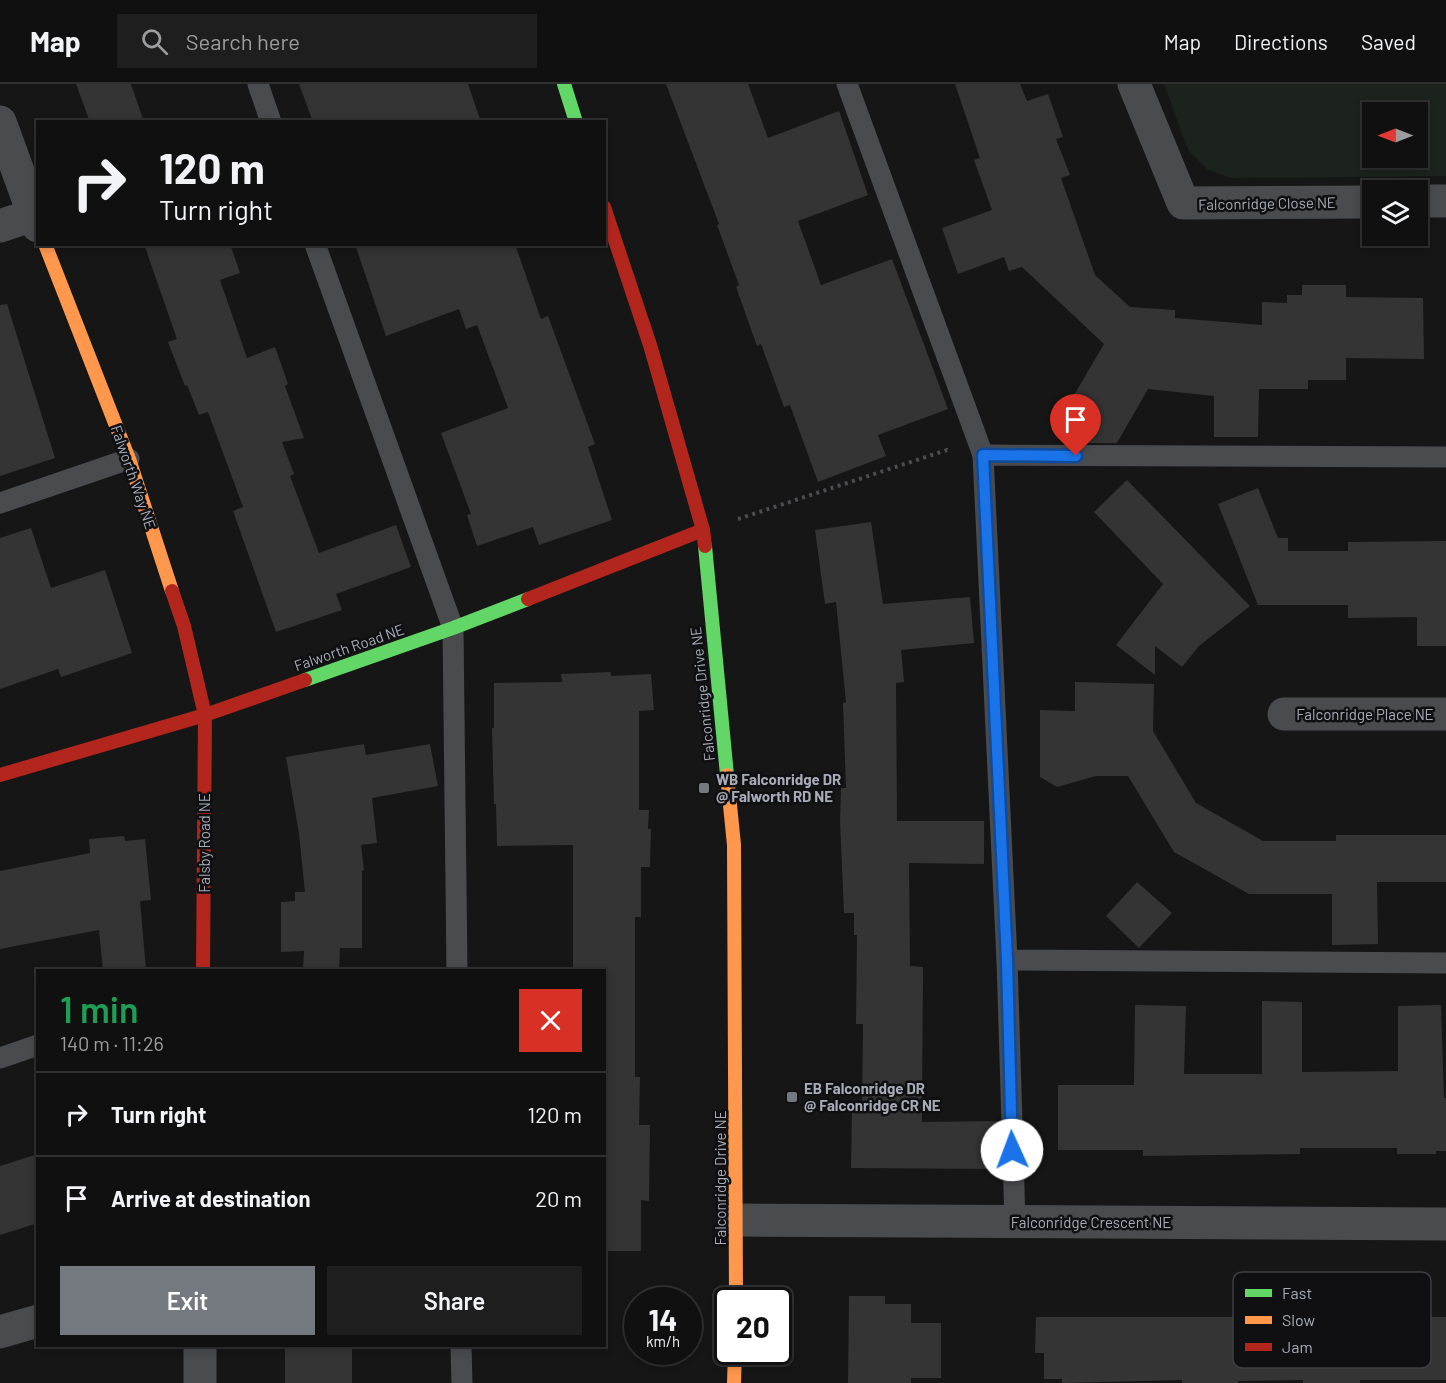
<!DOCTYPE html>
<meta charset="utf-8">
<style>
body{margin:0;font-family:Barlow,sans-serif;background:#1e1e1e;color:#f1f3f6;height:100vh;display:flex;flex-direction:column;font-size:22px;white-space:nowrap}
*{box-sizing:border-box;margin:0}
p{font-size:20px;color:#9c9d9f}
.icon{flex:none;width:33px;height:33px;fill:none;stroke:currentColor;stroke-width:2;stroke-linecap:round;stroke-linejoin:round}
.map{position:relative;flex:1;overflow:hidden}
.sheet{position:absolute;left:36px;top:885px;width:570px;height:378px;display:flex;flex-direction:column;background:#101010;border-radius:0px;box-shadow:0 3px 9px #0003,0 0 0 2px #303030}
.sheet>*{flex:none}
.guide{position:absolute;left:36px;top:36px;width:570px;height:126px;border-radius:0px;box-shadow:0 3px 9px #0003,0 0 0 2px #303030;background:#101010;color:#f1f3f6;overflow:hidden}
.needle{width:39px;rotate:270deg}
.controls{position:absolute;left:1362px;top:18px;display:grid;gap:12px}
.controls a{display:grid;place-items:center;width:66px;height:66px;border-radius:0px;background:#101010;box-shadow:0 3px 9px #0003,0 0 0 2px #303030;font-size:30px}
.speed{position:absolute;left:624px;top:1203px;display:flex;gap:12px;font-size:30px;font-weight:700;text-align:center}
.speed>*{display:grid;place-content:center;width:78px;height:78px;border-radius:50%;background:#101010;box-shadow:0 3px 9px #0003,0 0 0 2px #303030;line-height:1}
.speed small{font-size:15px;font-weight:400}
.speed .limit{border:3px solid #111;border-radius:9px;background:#fff;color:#111}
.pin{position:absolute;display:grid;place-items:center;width:51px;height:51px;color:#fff;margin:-62px -26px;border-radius:50% 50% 50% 0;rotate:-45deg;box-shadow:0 0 6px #0007}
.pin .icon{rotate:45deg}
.me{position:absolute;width:66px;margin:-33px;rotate:358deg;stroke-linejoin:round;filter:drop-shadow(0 0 4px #0008)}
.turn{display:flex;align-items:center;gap:21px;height:126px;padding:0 24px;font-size:27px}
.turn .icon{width:78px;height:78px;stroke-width:2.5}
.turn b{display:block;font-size:42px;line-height:51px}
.round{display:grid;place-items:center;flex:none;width:63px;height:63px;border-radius:0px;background:#1e1e1e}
.headline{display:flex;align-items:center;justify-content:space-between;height:102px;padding:0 24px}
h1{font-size:36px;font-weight:600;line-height:45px;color:#1e9e55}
.primary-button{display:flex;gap:12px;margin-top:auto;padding:12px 24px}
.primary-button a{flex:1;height:69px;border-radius:0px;background:#74787f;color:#fff;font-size:24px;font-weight:600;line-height:69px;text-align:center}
.primary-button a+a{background:#1e1e1e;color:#f1f3f6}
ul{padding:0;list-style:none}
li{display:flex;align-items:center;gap:18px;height:84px;padding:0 24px;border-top:2px solid #303030}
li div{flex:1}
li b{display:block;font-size:22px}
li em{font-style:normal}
header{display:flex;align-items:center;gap:36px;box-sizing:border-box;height:84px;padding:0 30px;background:#101010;border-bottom:2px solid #303030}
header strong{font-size:28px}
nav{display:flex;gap:33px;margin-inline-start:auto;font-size:21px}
.search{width:420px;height:54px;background:#1e1e1e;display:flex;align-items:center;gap:15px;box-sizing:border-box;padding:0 21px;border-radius:0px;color:#9c9d9f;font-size:22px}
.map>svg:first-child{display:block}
</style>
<header>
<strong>Map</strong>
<div class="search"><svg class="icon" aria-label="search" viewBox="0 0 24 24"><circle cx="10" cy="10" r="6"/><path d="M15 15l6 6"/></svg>Search here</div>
<nav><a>Map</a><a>Directions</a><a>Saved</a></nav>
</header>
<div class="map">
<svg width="1446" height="1299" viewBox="0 0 1446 1299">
<rect width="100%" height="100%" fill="#161616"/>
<path fill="#1c231d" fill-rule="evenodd" d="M1164 0H1446V92L1230 94 1207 85 1188 66ZM1372 28H1418V74H1372Z"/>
<g fill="#343435">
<path d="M76 0H131L144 38H90Z"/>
<path d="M299 0H468L481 38H313Z"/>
<path d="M666 0H748L768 54 839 27 868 111 798 137 821 201 892 175 948 325 878 351 886 372 818 398 790 321 784 323 761 260 757 262 736 203 739 201 717 141 719 140Z"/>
<path d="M955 0H1020L1027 17 1048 10 1063 53 1056 55 1070 91 1061 94 1095 191 1130 223 1175 226V234L1262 241V218L1287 219V211H1302V201H1346V213L1423 214 1424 275 1346 274V296H1308V305H1259L1258 353H1214V312L1148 305 1117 359H1087L1057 340 1104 260 1022 183 1009 187 1004 173 958 190 942 144 992 126 974 76 980 74Z"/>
<path d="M144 160H230L240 189 220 196 247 274 275 263 288 300 285 302 304 354 282 358 294 390 290 392 319 469 396 441 411 483 336 510 342 526 276 548 233 427 243 423 208 328 199 331 187 301 185 302 168 258 177 255Z"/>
<path d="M355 160H515L541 235 548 232 595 360 588 363 612 436 539 461 533 443 477 462 467 431 471 430 441 349 508 324 477 241 466 245 459 225 386 252Z"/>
<path d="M7 220 55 374 0 392V221Z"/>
<path d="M1127 396 1250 522 1199 562 1182 583 1155 562V591L1116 561 1163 500 1094 428Z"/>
<path d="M1258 404 1278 454H1288V467H1348V458L1446 457V562H1417V533L1348 534V521H1258L1218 420Z"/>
<path d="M871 438 883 520 970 513 974 559 901 566 904 598 896 599 897 737H984V780L909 779 910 882 923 883 922 1038 998 1037V1085L851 1084 852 1023H862L863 940H856L857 851H854V829H844L840 737 841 704H846L843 619 846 618 836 518 825 520 815 446Z"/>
<path d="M31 444 51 504 105 486 132 569 61 593 58 585 0 605V454Z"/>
<path d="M611 588V592L651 590 654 626 639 627V726H649L648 745H651L650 783H641V833H635V993H640L639 1041H650L649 1117 641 1116V1167H604V886H573V761L497 762 496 720H494L492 644H494V599L562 598 561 590Z"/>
<path d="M1075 598 1154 600 1153 647 1196 719 1263 757H1336V751H1446V798H1377L1378 860 1332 861V810H1249L1174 768 1128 692H1096L1057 703 1040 693V626L1075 627Z"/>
<path d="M364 660 366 671 430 660 438 702 372 714 377 759 361 761 364 786 362 787V864H340L339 886H303L304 867 281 868V818L295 817V808H305L299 750 286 673Z"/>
<path d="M124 752 125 757 145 755 151 816 140 817 146 886H103L99 846 0 865V787L90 769 89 755Z"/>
<path d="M1137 798 1172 829 1139 864 1106 832Z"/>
<path d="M1262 917 1302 918V988L1398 987V922L1441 921 1444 1014H1446V1067H1436V1070H1397V1064H1300V1070L1143 1072V1066H1058V1001H1134L1135 921 1186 922 1184 990H1262Z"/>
<path d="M38 1070V1139L0 1151V1082Z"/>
<path d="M849 1212H885V1220H911V1239H941V1294H911V1299H848Z"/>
<path d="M1036 1233H1446V1296H1360V1299H1303V1296L1238 1297V1299H1182V1296L1062 1299V1295H1044V1269H1035Z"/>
<rect x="285" y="1262" width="67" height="37"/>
</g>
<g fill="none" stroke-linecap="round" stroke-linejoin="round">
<path stroke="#4c4d51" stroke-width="4" stroke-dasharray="3 4.5" stroke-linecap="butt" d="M738 435 947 366 950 367"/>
<g stroke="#4a4b4f" stroke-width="21">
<path d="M258 0 271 38"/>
<path d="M847 0 983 371"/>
<path d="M315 160 453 544 457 886"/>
<path d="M1446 373 983 371 1007 876 1446 879"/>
<path d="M0 419 129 375"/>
<path d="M1007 876 1015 1137"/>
<path d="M0 974 38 961"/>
<path d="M461 1262 462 1299"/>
</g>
<g stroke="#4a4b4f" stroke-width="33">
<path d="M1134 0 1183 119 1372 118"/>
<path d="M0 38 38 142"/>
<path d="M1418 117H1446"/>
<path d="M0 142 33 131"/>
<path d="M1284 630H1446"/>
<path d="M737 1136 1446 1140"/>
<path d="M0 1248 38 1237"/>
<path d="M200 1299V1262"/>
</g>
<g stroke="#63d668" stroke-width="14">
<path d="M564 0 576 38"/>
<path d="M705 462 727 691"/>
<path d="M305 596 453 544 528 515"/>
</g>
<g stroke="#ff974d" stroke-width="14">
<path d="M45 160 129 375 172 507"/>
<path d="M727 691 734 761 736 1216"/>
<path d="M734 1299 735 1268"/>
</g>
<g stroke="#b3261e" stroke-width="14">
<path d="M604 123 650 261 703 446 705 462"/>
<path d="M172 507 184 542 205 631 203 886"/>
<path d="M528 515 703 446"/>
<path d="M0 691 205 631 305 596"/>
</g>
</g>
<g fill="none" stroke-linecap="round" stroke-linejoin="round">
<g stroke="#114b97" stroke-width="15">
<path id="route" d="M1012 1066 1007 876 983 371 1076 372"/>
</g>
<use href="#route" stroke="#1a73e8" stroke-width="10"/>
</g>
<g fill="#74787f" stroke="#101012" stroke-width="2">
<rect x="698" y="698" width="12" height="12" rx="3"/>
<rect x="786" y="1007" width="12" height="12" rx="3"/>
</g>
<g text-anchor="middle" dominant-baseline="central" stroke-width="5" stroke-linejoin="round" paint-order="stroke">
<g font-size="15" fill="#a7acb8" stroke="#101012">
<text transform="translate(1267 119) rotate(-1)">Falconridge Close NE</text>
<text transform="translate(134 393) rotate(71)">Falworth Way NE</text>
<text transform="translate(349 563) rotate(-19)">Falworth Road NE</text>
<text transform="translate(702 610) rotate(-96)">Falconridge Drive NE</text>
<text x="1365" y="630">Falconridge Place NE</text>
<text transform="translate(204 759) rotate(-90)">Falsby Road NE</text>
<text transform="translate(720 1094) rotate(-90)">Falconridge Drive NE</text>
<text x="1091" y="1138">Falconridge Crescent NE</text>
</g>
<g font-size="15" font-weight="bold" fill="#a7acb8" stroke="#101012" text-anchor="start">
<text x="716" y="695">WB Falconridge DR<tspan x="716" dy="17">@ Falworth RD NE</tspan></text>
<text x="804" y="1004">EB Falconridge DR<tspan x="804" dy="17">@ Falconridge CR NE</tspan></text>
</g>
</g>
<rect x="1233" y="1188" width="198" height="96" rx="9" fill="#101012" stroke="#3d3f44" stroke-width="1.5"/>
<rect x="1245" y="1205" width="27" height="8" fill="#63d668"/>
<rect x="1245" y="1232" width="27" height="8" fill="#ff974d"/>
<rect x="1245" y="1259" width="27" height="8" fill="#b3261e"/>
<g font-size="16" fill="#a7acb8">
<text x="1282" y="1215">Fast</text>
<text x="1282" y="1242">Slow</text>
<text x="1282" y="1269">Jam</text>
</g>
</svg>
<div class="controls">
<a><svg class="needle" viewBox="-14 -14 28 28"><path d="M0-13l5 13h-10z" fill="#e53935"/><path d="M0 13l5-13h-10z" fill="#9c9d9f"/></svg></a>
<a><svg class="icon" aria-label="layers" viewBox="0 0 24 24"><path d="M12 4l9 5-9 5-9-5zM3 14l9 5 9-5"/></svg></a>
</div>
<div class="speed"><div>14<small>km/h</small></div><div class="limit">20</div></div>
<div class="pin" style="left:1076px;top:372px;background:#d93025"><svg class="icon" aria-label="arrive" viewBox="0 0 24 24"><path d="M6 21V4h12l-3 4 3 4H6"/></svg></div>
<svg class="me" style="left:1012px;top:1066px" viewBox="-20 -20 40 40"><circle r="19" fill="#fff"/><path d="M0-13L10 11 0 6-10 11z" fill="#1a73e8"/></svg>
<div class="guide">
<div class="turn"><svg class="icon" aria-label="right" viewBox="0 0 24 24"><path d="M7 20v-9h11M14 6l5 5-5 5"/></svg><div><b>120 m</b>Turn right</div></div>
</div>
<section class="sheet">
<div class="headline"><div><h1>1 min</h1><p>140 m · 11:26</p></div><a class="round" style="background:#d93025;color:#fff"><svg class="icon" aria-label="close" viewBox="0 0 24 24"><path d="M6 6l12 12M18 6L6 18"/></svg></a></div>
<ul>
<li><svg class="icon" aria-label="right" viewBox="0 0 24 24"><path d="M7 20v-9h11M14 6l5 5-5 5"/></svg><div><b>Turn right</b></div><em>120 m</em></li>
<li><svg class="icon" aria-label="arrive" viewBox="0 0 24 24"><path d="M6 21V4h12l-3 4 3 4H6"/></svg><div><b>Arrive at destination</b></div><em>20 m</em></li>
</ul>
<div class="primary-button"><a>Exit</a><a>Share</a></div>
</section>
</div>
